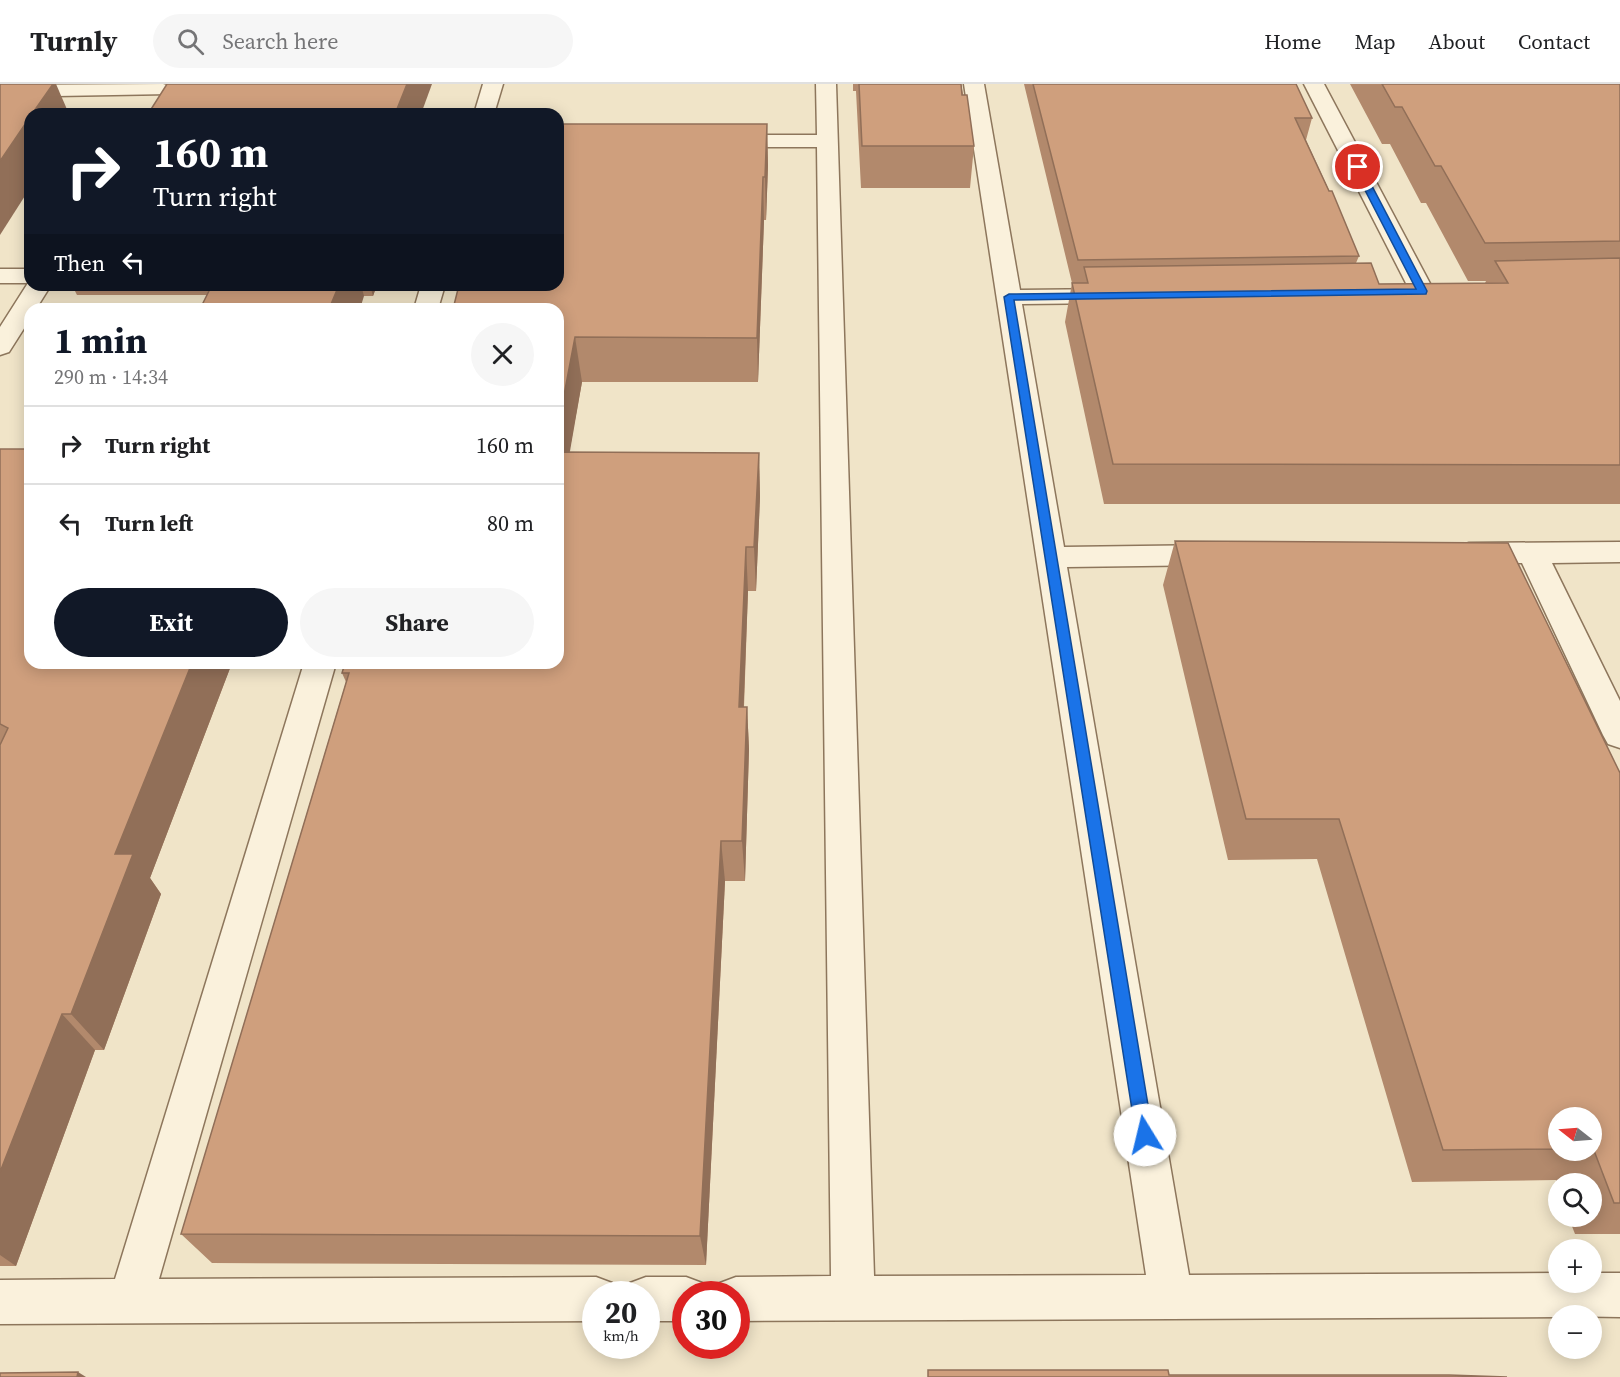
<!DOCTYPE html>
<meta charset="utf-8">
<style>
body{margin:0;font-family:"Source Serif 4",serif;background:#f6f6f6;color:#202124;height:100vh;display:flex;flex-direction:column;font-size:22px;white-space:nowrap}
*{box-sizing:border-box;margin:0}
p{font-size:20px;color:#757577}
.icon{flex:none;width:33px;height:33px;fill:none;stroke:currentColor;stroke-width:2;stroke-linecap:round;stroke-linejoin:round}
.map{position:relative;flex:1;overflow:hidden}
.sheet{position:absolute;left:24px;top:219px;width:540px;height:366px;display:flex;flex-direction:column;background:#fff;border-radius:18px;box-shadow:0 3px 15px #0003}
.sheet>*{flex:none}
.guide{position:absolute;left:24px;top:24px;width:540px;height:183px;border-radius:18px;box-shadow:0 3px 15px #0003;background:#111827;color:#fff;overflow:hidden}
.needle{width:39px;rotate:287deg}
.controls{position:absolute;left:1548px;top:1023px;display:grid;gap:12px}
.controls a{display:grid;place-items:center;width:54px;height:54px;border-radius:50%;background:#fff;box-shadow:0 3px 15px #0003;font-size:30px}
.speed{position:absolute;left:582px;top:1197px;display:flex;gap:12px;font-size:30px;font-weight:700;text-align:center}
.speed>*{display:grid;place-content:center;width:78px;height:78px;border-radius:50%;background:#fff;box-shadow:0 3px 15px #0003;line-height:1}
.speed small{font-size:15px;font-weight:400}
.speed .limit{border:9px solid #d22;background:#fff;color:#111}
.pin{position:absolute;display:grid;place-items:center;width:51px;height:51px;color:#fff;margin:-26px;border:3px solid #fff;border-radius:50%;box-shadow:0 2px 6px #0007}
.me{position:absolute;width:66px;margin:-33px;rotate:351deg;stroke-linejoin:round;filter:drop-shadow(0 0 4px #0008)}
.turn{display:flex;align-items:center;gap:21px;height:126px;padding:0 30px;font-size:27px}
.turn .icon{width:78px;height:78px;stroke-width:2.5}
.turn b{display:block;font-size:42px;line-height:51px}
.then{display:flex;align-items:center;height:57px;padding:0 30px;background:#0003;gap:12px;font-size:22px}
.round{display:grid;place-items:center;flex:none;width:63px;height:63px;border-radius:32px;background:#f6f6f6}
.overview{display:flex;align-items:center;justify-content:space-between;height:102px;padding:0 30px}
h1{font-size:36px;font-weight:700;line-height:45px;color:#111827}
.action{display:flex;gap:12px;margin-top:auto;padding:12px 30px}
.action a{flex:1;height:69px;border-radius:36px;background:#111827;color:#fff;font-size:24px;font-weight:700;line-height:69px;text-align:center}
.action a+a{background:#f6f6f6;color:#202124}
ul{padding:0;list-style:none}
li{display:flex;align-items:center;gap:18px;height:78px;padding:0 30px;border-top:2px solid #e0e0e0}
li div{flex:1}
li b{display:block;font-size:22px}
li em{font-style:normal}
header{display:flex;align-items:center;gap:36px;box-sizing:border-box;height:84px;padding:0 30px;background:#fff;border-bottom:2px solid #e0e0e0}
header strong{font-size:28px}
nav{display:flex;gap:33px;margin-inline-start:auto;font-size:21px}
.search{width:420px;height:54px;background:#f6f6f6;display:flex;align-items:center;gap:15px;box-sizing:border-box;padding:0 21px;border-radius:33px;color:#757577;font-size:22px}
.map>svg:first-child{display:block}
</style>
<header>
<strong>Turnly</strong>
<div class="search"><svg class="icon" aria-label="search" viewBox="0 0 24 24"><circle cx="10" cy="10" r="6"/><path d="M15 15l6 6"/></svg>Search here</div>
<nav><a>Home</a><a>Map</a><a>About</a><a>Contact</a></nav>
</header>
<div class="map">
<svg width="1620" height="1293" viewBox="0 0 1620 1293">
<rect width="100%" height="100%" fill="#f0e4c8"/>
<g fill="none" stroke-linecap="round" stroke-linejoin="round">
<g stroke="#8d765c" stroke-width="3">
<g id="minor">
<path d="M163 0 170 2 173 6 170 10 0 13V1Z"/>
<path d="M483 0H503L494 30H474Z"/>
<path d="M816 0H836L874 1192 1146 1191 964 0H984L1020 206 1115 205 1124 207 1127 212 1124 217 1115 219 1022 220 1064 463 1216 461 1226 464 1231 471 1226 478 1216 481 1067 483 1189 1191 1558 1189V1198H1592V1189H1620V1233L1558 1232V1233L736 1237V1210H716L720 1199 736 1193 831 1192 817 63H722L714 62 711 57 714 52 722 51H817Z"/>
<path d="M1304 0H1324L1434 207 1431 212 1422 214 1413 212 1410 207Z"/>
<path d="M0 185H30V201H51L36 225H30V235L9 268 0 271V243L28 199H0Z"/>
<path d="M421 201H445L438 225H414Z"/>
<path d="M1620 458V478L1552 479 1620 617V664L1608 660 1603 651 1522 479H1469L1459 476 1454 469 1459 462 1469 459Z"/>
<path d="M304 579H336L159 1195 596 1193 612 1199 616 1210H596V1237L0 1240V1196L115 1195Z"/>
<path d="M646 1193H686L702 1199 706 1210H686V1237H646V1210H626L630 1199Z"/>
</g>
</g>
<use href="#minor" fill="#faf1dc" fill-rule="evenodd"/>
</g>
<g fill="#b2896c" fill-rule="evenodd">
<path d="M853 0H961L974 62 970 104H861L856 7H853Z"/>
<path d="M1024 0H1296L1312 34 1306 56 1359 172 1356 179 1379 200 1485 199 1486 197H1468L1426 119H1421L1390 60H1382L1350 0H1620V420H1104L1065 238 1072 199Z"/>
<path d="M767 40 768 82 766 136H764L758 298H582L569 369H759L760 413 756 507H748L744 623H747L749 665 745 797H725L706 1181 212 1179 181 1150 346 598 342 589 558 225Z"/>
<path d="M72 201H377L373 212H364L207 211H77Z"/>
<path d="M0 365 30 579H232L150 794 161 810 104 966H95L16 1182H0Z"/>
<path d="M1175 457 1620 689V1150H1575L1568 1132H1592V1100H1558V1104L1556 1096 1412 1098 1317 775 1228 776 1163 501ZM1558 1034H1592V1066H1558Z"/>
</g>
<g fill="#916f58">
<path d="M53 0H56L69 30H32Z"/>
<path d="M407 0H432L421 30H395Z"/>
<path d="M30 33V104L0 151V77Z"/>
<path d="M767 40 768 82 766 136 765 93Z"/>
<path d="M763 93 764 136 758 298 757 254Z"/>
<path d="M339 201H361L364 212 360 225H329Z"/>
<path d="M370 201H377L373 212Z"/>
<path d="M575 253 582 298 562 413 558 394V343Z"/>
<path d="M759 369 760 413 756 507 754 463Z"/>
<path d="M746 463 748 507 742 665 739 623Z"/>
<path d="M192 579H232L150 794 161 810 104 966 71 930 115 770Z"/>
<path d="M747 623 749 665 745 797 742 757Z"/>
<path d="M721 757 725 797 706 1181 700 1152Z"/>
<path d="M62 930 95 966 16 1182 0 1171V1088Z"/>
<path d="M78 1288 86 1293H77Z"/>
</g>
<g fill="#cf9f7d" stroke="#916f58" stroke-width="1.5">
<path d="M0 0H53L32 30H30V33L0 77Z"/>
<path d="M167 0H407L395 30H148Z"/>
<path d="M859 0H961L962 11H967L974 62H862Z"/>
<path d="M1033 0H1296L1312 34H1295L1329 107H1332L1359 172 1078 176Z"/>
<path d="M1382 0H1620V157L1485 159 1441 82H1435L1402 23H1395Z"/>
<path d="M558 40H767L765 93H763L757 254 575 253 558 343V225H453L459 201H558Z"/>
<path d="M1620 174V381L1113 380 1072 199H1088L1084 183 1371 179 1379 200 1508 199 1495 177Z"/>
<path d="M212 201H339L329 225H200Z"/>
<path d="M0 365H30V579H192L115 770H133L71 930H62L0 1088V661L8 644 0 640Z"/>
<path d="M558 368 759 369 754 463H746L739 623H747L742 757H721L700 1152 181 1150 349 589H342L345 579H558Z"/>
<path d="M1175 457 1508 459 1620 689V1119H1614L1593 1064H1592V1034H1558V1065L1443 1066 1339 735H1246Z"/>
<path d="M928 1286H1168L1169 1291H1449L1507 1293H928Z"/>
<path d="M78 1288 77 1293H0V1289Z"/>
</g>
<path fill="#1a73e8" stroke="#114b97" stroke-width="1.5" d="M1354 81 1362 83 1427 207 1426 210 1014 216 1153 1051 1151 1057 1145 1059 1139 1057 1136 1051 1004 213 1009 210 1416 205 1353 83Z"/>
</svg>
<div class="controls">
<a><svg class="needle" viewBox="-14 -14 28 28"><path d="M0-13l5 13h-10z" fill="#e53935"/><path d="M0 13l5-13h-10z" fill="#757577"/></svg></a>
<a><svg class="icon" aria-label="search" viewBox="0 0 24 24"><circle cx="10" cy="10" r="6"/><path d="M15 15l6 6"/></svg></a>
<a>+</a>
<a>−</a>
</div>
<div class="speed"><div>20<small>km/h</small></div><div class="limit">30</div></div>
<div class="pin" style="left:1358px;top:83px;background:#d93025"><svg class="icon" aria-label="arrive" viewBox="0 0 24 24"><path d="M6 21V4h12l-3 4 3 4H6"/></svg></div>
<svg class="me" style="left:1145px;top:1051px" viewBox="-20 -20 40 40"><circle r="19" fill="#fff"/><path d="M0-13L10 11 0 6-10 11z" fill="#1a73e8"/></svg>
<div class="guide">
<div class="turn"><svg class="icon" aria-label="right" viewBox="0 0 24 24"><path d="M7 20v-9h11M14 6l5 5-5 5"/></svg><div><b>160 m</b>Turn right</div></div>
<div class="then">Then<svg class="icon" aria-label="left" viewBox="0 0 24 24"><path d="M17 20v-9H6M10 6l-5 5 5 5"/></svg></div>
</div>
<section class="sheet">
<div class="overview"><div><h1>1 min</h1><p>290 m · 14:34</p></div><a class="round"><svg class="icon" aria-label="close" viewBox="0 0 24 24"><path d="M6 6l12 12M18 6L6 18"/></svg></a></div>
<ul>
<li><svg class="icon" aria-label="right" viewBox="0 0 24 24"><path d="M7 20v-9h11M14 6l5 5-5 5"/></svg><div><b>Turn right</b></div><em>160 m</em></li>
<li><svg class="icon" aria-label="left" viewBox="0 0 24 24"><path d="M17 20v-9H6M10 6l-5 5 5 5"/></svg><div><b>Turn left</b></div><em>80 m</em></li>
</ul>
<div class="action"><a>Exit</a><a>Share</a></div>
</section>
</div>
